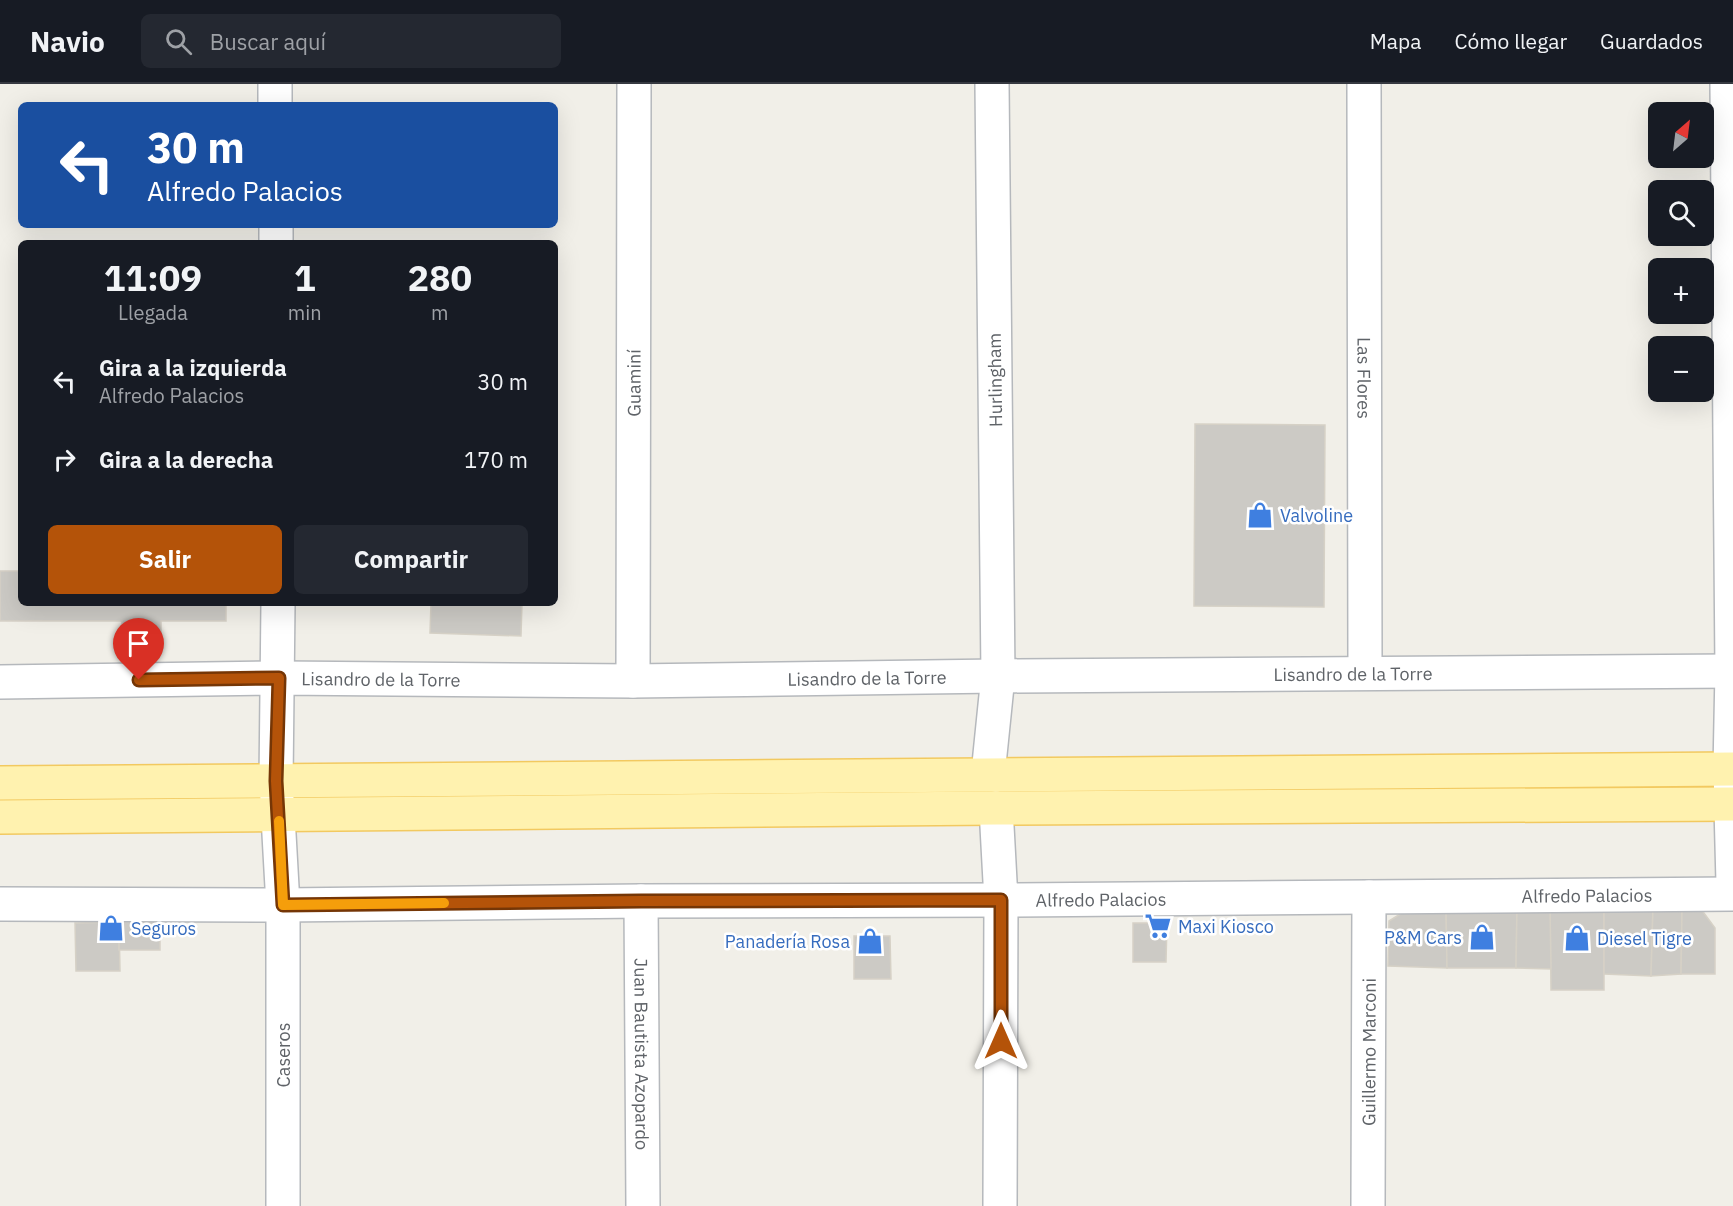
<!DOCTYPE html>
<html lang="es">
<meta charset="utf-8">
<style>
body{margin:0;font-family:"IBM Plex Sans",sans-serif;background:#242831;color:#f1f3f6;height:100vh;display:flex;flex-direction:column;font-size:22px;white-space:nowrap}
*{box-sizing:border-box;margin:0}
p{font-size:20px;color:#9ea1a6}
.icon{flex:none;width:33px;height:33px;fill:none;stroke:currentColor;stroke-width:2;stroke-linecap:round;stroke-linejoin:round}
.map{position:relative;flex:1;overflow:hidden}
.panel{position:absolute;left:18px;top:156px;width:540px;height:366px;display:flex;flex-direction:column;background:#171b24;border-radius:9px;box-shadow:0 6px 24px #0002}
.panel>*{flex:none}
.hud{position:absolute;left:18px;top:18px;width:540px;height:126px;border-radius:9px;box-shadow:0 6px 24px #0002;background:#1a4fa0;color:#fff;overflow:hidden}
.needle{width:39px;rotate:28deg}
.controls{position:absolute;left:1648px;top:18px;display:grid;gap:12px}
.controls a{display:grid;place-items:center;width:66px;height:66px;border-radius:9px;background:#171b24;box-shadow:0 6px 24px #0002;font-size:30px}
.pin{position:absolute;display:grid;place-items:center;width:51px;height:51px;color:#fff;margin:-62px -26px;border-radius:50% 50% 50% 0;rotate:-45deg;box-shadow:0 0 6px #0007}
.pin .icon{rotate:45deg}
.me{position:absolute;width:66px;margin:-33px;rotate:0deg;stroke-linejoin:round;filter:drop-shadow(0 0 4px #0008)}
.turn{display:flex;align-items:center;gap:21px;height:126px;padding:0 30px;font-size:27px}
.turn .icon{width:78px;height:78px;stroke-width:2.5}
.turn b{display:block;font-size:42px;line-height:51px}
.eta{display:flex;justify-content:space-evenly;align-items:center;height:102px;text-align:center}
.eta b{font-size:36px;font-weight:800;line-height:42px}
.button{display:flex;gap:12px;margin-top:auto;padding:12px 30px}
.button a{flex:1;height:69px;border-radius:9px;background:#b45309;color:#fff;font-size:24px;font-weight:800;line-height:69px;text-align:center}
.button a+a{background:#242831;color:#f1f3f6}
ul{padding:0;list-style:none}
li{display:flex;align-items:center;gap:18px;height:78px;padding:0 30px}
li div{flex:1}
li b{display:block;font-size:22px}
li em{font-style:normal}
header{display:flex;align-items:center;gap:36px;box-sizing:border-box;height:84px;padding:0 30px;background:#171b24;border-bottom:2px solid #363941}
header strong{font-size:28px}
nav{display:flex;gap:33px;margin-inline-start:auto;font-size:21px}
.search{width:420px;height:54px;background:#242831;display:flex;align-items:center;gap:15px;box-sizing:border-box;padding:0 21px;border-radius:9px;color:#9ea1a6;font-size:22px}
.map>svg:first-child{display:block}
</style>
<header>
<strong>Navio</strong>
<div class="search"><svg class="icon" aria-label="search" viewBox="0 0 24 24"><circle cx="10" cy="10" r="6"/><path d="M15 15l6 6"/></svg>Buscar aquí</div>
<nav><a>Mapa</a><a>Cómo llegar</a><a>Guardados</a></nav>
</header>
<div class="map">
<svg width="1733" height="1122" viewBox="0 0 1733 1122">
<rect width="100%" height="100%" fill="#f1efe8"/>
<g fill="#cccac5" stroke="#d6d1c6" stroke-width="1.5">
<path d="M1195 340 1325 341 1324 523 1194 522Z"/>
<path d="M0 487H21V519H226V537H161V562H122V537H0Z"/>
<path d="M431 519H522L521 552 430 549Z"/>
<path d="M1604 822V906H1551L1550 823Z"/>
<path d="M1604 822H1653L1651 892 1604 890Z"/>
<path d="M1653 822 1682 825 1681 890 1651 892Z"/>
<path d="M1446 823 1447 884 1388 882 1389 837 1410 824Z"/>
<path d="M1446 823H1517L1516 884H1447Z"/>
<path d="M1517 823H1550L1551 885 1516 884Z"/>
<path d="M1682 825H1701L1715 844V890H1681Z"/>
<path d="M119 838 120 887H76L75 839Z"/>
<rect x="119" y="838" width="41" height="28"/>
<path d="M1133 839H1167L1166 878H1133Z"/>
<path d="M854 852H890L891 895H854Z"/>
</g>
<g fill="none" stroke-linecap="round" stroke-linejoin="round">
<g stroke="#b5b8bc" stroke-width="36">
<g id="minor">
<path d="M275 0V21"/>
<path id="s1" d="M1364 0 1365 589"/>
<path d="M1727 0 1732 587 1730 685 1733 799"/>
<path d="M276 141V159"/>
<path d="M278 519 276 697 283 821V1122"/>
<path id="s2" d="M633 597 634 0"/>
<path id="s3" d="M0 598 279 594 633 597 998 592 1733 587"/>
<path d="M988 690 998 592 992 0"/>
<path d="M996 724 1001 816 1000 1122"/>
<path id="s4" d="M641 817 643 1122"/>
<path id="s5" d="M0 820 283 821 641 817 1001 816 1733 810"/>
<path id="s6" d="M1368 1122 1369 813"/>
</g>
</g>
<g stroke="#f2c960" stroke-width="36">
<g id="major">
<path d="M0 699 1733 685"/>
<path d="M0 733 996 724 1733 720"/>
</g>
</g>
<use href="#minor" stroke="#fff" stroke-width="33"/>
<use href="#major" stroke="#fff2af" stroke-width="33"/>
</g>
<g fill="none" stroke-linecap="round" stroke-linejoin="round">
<g stroke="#753606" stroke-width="15">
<path id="route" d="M139 596 279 594 276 697 283 821 641 817 1001 816V957"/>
</g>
<use href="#route" stroke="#b45309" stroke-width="10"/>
<path stroke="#f59e0b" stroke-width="10" d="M279 737 283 821 444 819"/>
</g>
<defs>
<g id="shop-bare" transform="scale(2.07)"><path d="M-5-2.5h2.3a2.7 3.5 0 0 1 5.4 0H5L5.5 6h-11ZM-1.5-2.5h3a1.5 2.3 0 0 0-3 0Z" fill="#3f7fe0" stroke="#fff" stroke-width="2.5" paint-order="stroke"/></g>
<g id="supermarket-bare" transform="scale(2.07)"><path d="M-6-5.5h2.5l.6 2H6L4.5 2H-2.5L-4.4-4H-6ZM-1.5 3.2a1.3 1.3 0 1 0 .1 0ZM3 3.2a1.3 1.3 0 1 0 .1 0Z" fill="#3f7fe0" stroke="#fff" stroke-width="2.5" paint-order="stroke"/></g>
</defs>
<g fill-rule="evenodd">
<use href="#shop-bare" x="1260" y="431"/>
<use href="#supermarket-bare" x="1158" y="842"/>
<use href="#shop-bare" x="111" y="844"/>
<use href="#shop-bare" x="1482" y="853"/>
<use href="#shop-bare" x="1577" y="854"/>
<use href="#shop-bare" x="870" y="857"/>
</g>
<g text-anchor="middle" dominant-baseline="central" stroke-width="5" stroke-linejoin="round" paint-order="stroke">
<g font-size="18" fill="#5f6368" stroke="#fff">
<text stroke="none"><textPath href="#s1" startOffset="294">Las Flores</textPath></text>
<text transform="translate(995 296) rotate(-91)">Hurlingham</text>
<text stroke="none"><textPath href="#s2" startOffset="298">Guaminí</textPath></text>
<text stroke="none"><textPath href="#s3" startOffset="1353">Lisandro de la Torre</textPath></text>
<text stroke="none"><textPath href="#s3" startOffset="867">Lisandro de la Torre</textPath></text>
<text stroke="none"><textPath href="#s3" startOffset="381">Lisandro de la Torre</textPath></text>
<text stroke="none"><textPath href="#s5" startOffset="1587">Alfredo Palacios</textPath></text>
<text stroke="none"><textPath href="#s5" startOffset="1101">Alfredo Palacios</textPath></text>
<text stroke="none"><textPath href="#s6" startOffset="154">Guillermo Marconi</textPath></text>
<text stroke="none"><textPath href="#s4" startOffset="153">Juan Bautista Azopardo</textPath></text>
<text transform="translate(283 971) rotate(-90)">Caseros</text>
</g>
<g font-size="18" fill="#366cbe" stroke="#fff" text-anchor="start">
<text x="1280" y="431">Valvoline</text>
<text x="1178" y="842">Maxi Kiosco</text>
<text x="131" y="844">Seguros</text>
<text x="1462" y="853" text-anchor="end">P&amp;M Cars</text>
<text x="1597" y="854">Diesel Tigre</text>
<text x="850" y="857" text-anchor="end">Panadería Rosa</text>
</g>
</g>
</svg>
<div class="controls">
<a><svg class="needle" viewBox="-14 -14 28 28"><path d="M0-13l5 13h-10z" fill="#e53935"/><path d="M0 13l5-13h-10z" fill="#9ea1a6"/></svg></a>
<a><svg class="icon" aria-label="search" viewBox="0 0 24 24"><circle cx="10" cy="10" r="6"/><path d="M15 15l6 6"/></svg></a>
<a>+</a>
<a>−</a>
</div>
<div class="pin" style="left:139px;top:596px;background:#d93025"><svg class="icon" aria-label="arrive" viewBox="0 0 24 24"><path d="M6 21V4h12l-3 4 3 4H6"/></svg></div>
<svg class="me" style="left:1001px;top:957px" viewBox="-20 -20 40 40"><path d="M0-17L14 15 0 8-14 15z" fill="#b45309" stroke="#fff" stroke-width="4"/></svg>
<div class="hud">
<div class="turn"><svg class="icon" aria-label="left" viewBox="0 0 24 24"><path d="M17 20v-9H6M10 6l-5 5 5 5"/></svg><div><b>30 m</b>Alfredo Palacios</div></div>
</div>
<section class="panel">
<div class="eta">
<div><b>11:09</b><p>Llegada</p></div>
<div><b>1</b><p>min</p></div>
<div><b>280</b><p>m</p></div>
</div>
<ul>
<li><svg class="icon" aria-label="left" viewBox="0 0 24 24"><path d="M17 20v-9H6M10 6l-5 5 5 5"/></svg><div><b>Gira a la izquierda</b><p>Alfredo Palacios</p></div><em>30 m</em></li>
<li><svg class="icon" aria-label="right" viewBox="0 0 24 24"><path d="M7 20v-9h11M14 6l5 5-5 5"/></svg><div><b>Gira a la derecha</b></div><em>170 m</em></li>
</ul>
<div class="button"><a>Salir</a><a>Compartir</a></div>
</section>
</div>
